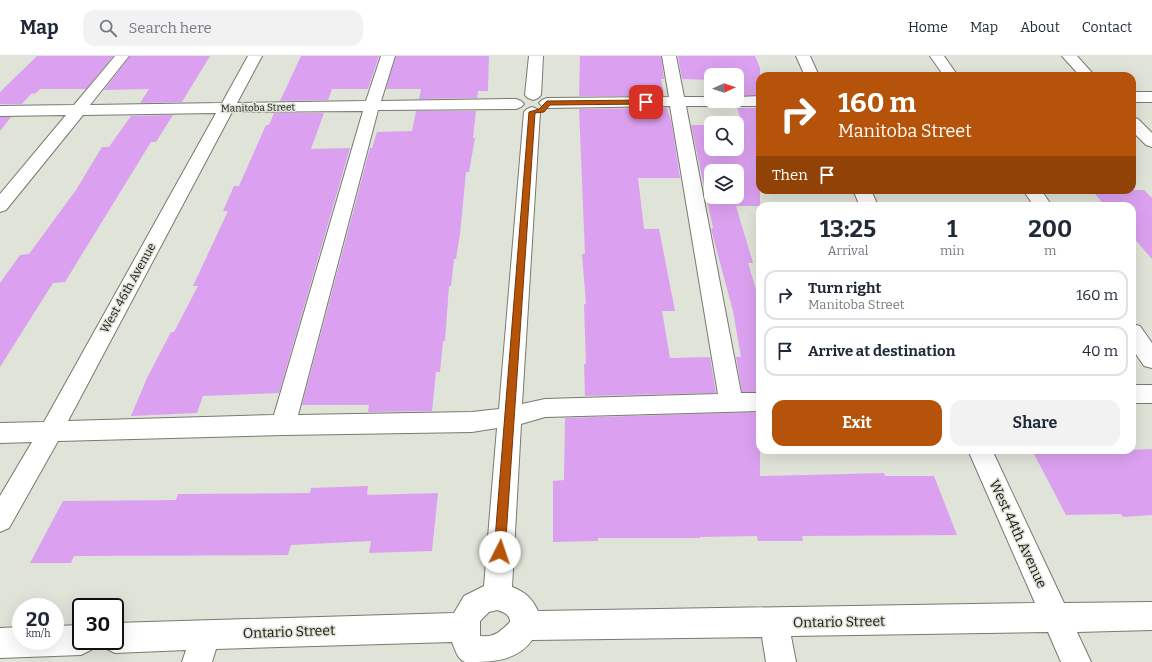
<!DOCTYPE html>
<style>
body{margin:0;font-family:Bitter,serif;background:#f2f2f3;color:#1f2937;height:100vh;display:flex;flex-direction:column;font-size:15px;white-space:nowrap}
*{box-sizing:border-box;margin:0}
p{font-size:13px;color:#747a83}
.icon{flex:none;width:22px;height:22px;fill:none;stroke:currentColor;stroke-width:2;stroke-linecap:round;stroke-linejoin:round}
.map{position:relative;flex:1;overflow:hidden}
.drawer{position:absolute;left:756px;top:146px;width:380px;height:252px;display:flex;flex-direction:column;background:#fff;border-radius:12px;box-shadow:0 4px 16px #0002}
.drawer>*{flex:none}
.guide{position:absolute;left:756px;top:16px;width:380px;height:122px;border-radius:12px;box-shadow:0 4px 16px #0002;background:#b45309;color:#fff;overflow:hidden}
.needle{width:26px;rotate:87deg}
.fabs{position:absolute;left:704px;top:12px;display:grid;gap:8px}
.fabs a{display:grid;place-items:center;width:40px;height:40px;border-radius:8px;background:#fff;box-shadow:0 4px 16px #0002;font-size:20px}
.speed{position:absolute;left:12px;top:542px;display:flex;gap:8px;font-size:20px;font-weight:700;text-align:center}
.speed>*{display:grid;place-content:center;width:52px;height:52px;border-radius:50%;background:#fff;box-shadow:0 4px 16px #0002;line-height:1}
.speed small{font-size:10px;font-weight:400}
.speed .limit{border:2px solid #111;border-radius:6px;background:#fff;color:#111}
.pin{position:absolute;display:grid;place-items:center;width:34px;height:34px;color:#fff;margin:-17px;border-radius:8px;box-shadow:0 2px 6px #0006}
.me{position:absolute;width:44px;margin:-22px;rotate:4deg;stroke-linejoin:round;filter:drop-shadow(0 0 3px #0008)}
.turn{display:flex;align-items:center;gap:14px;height:84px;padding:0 16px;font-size:18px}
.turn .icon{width:52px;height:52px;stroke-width:2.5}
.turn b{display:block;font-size:28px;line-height:34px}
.then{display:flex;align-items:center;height:38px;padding:0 16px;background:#0003;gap:8px;font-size:15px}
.eta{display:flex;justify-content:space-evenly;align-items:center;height:68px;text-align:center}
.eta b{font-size:24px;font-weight:700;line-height:28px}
.action{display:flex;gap:8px;margin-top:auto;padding:8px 16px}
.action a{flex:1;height:46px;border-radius:12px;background:#b45309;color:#fff;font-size:16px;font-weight:700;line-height:46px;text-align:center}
.action a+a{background:#f2f2f3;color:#1f2937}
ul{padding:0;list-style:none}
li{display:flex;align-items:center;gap:12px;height:50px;margin:0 8px 6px;padding:0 8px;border:2px solid #e0e1e3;border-radius:12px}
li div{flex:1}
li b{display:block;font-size:15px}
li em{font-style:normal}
header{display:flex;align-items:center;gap:24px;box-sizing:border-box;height:56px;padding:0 20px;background:#fff;border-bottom:1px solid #e0e1e3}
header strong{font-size:19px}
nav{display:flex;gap:22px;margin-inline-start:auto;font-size:14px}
.search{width:280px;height:36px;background:#f2f2f3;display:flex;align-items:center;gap:10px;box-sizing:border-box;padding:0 14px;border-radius:12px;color:#747a83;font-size:15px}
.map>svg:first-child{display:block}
</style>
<header>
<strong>Map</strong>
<div class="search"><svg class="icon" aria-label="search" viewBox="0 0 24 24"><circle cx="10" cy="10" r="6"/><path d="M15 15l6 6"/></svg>Search here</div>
<nav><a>Home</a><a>Map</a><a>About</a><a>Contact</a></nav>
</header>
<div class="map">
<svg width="1152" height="606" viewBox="0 0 1152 606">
<rect width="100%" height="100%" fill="#dfe3d8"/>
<g fill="#dba1f0" fill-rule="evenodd">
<path d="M37 0H113L86 33H40L36 37 31 38 22 48H0V36Z"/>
<path d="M130 0H210L182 46 140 47 149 33 104 34Z"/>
<path d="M301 0H379L368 33H332L328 44 280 45Z"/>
<path d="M396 0H489L488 35H478L477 42 419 43 421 33H386Z"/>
<path d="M580 0H661L664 23H661L664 40H579Z"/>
<path d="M678 0H755L760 12V39L737 40V19H711V24L682 23Z"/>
<path d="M667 52 672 69 680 122H638L644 173H659L675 255H662L670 302 710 301 716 337 585 340 584 308H586L584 248H586L582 198H585L579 53Z"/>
<path d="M737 52H760V150H736L753 207H748L760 247V336H742L736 301H741L733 255 711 173 713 172 691 69H711V93H737V69H743ZM711 115H737V141H711Z"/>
<path d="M416 55H476L473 82H475L469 116H466L460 178 456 203H454L451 230H449L445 285H443L440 316H436L432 355 368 356 369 349H302L370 92H372L377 76 412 75Z"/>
<path d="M274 57H324L311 93 350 92 279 337 203 340 197 357 131 360 147 322 171 276H174L198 230H193L228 155H223L234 130H239L266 69H269Z"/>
<path d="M173 59 156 86H151L65 226 53 227 0 311V227L20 199 29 198 76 134 102 91H109L131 60Z"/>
<path d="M0 61H11L0 75Z"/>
<path d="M1092 134H1144L1152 142V203L1132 180V150H1105Z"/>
<path d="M760 356V420L884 417 885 420H934L957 479 802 480 803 485H758L757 480 700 481V482H598V485L553 486V425L564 424 565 362Z"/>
<path d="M1152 393V459L1123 461 1121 458 1066 459 1034 398Z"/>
<path d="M368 430 367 439 438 437 432 495 369 497 371 485 291 489 288 499 74 500 71 507H30L63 445 176 444 178 438 310 437 311 432Z"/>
</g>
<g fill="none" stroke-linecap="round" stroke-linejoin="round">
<g stroke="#777a70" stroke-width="2">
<g id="minor">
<path d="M115 0H129L90 49 222 47 248 0H262L237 47 366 45 381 0H395L381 45 516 43 521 45 524 48 521 51 516 53 378 54 298 359 472 356 499 353 524 56 527 53 532 51 537 53 540 56 522 348 545 343 718 338 670 50 547 52 542 50 539 47 542 44 547 42 669 41 662 0H676L684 41H711V45H737V41L760 40V50H686L741 337H760V355L545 361 521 368 512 531C525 536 532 542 538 555L1035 547 968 394H992L1064 547 1152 546V574L1077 576 1091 606H1061L1048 576 791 580 796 606H766L762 581 532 584C517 606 490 606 465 606 457 603 455 593 452 586L216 593 212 606H182L186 594 115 597 105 592 102 585H115V567L454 557 464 540 484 530 497 372 472 376 283 379 58 385 9 472 0 476V440L32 386 0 387V367L44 366 216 57 83 59 6 154 0 156V138L66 59 0 60V50L74 49ZM363 55 274 359 68 365 232 56ZM497 554C503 556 510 558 510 566 501 575 494 582 480 580V565L489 556Z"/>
<path d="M529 0H543L541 39 538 42 533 44 528 42 525 39Z"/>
<path d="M796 0H810L819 20H805Z"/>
<path d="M930 0H944L958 20H944Z"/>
<path d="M1062 0H1077L1095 20H1080Z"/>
<rect x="1132" y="36" width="20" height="10"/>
<path d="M1132 61 1138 63 1152 77V91L1146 89 1132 75Z"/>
<path d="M853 134H871L878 150H860Z"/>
<path d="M1023 134H1041L1052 150H1034Z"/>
<path d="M1132 268 1140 270 1152 287V312L1144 310 1132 292Z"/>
<rect x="1132" y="329" width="20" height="18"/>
<path d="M81 569V585H95L91 594 81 599 0 602V572L21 571V585H55V570Z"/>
</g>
</g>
<use href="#minor" fill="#fff" fill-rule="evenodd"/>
</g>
<path fill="#b45309" stroke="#753606" d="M646 44 650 46 649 48 550 49 544 56 535 57 505 496 504 499 500 501 496 499 494 496 529 56 539 53 547 45Z"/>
<g text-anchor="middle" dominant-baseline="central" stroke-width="3" stroke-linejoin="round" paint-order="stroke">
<g font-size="10" fill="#171814" stroke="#dfe3d8">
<text transform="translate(258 52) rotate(-1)">Manitoba Street</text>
</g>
<g font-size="12" fill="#171814" stroke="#dfe3d8">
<text transform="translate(128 232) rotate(-61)">West 46th Avenue</text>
</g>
<g font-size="14" fill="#171814" stroke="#dfe3d8">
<text transform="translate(1018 478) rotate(65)">West 44th Avenue</text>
<text transform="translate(839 566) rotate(-1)">Ontario Street</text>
<text transform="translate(289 576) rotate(-2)">Ontario Street</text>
</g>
</g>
</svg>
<div class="fabs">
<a><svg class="needle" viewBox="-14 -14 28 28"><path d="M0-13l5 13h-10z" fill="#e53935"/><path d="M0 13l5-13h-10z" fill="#747a83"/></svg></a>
<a><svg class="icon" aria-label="search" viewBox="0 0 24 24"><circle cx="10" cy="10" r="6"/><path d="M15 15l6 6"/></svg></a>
<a><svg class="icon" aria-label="layers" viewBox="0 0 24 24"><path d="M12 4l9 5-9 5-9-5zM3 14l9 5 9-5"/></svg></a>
</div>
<div class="speed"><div>20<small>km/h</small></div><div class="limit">30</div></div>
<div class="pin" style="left:646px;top:46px;background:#d93025"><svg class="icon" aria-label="arrive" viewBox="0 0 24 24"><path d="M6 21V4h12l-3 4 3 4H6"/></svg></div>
<svg class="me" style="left:500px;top:496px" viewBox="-20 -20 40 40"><circle r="19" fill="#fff"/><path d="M0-13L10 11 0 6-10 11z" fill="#b45309"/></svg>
<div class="guide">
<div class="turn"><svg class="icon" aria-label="right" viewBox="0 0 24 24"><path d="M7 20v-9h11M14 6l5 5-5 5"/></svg><div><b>160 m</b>Manitoba Street</div></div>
<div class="then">Then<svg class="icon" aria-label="arrive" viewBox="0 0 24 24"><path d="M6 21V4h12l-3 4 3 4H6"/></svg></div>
</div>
<section class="drawer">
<div class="eta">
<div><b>13:25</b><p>Arrival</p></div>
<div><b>1</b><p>min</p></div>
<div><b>200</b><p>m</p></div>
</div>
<ul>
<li><svg class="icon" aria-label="right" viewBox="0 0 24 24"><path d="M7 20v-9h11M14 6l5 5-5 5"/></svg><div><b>Turn right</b><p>Manitoba Street</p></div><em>160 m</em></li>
<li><svg class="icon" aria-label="arrive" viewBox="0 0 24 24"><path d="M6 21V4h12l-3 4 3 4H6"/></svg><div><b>Arrive at destination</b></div><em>40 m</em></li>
</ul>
<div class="action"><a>Exit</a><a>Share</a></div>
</section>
</div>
